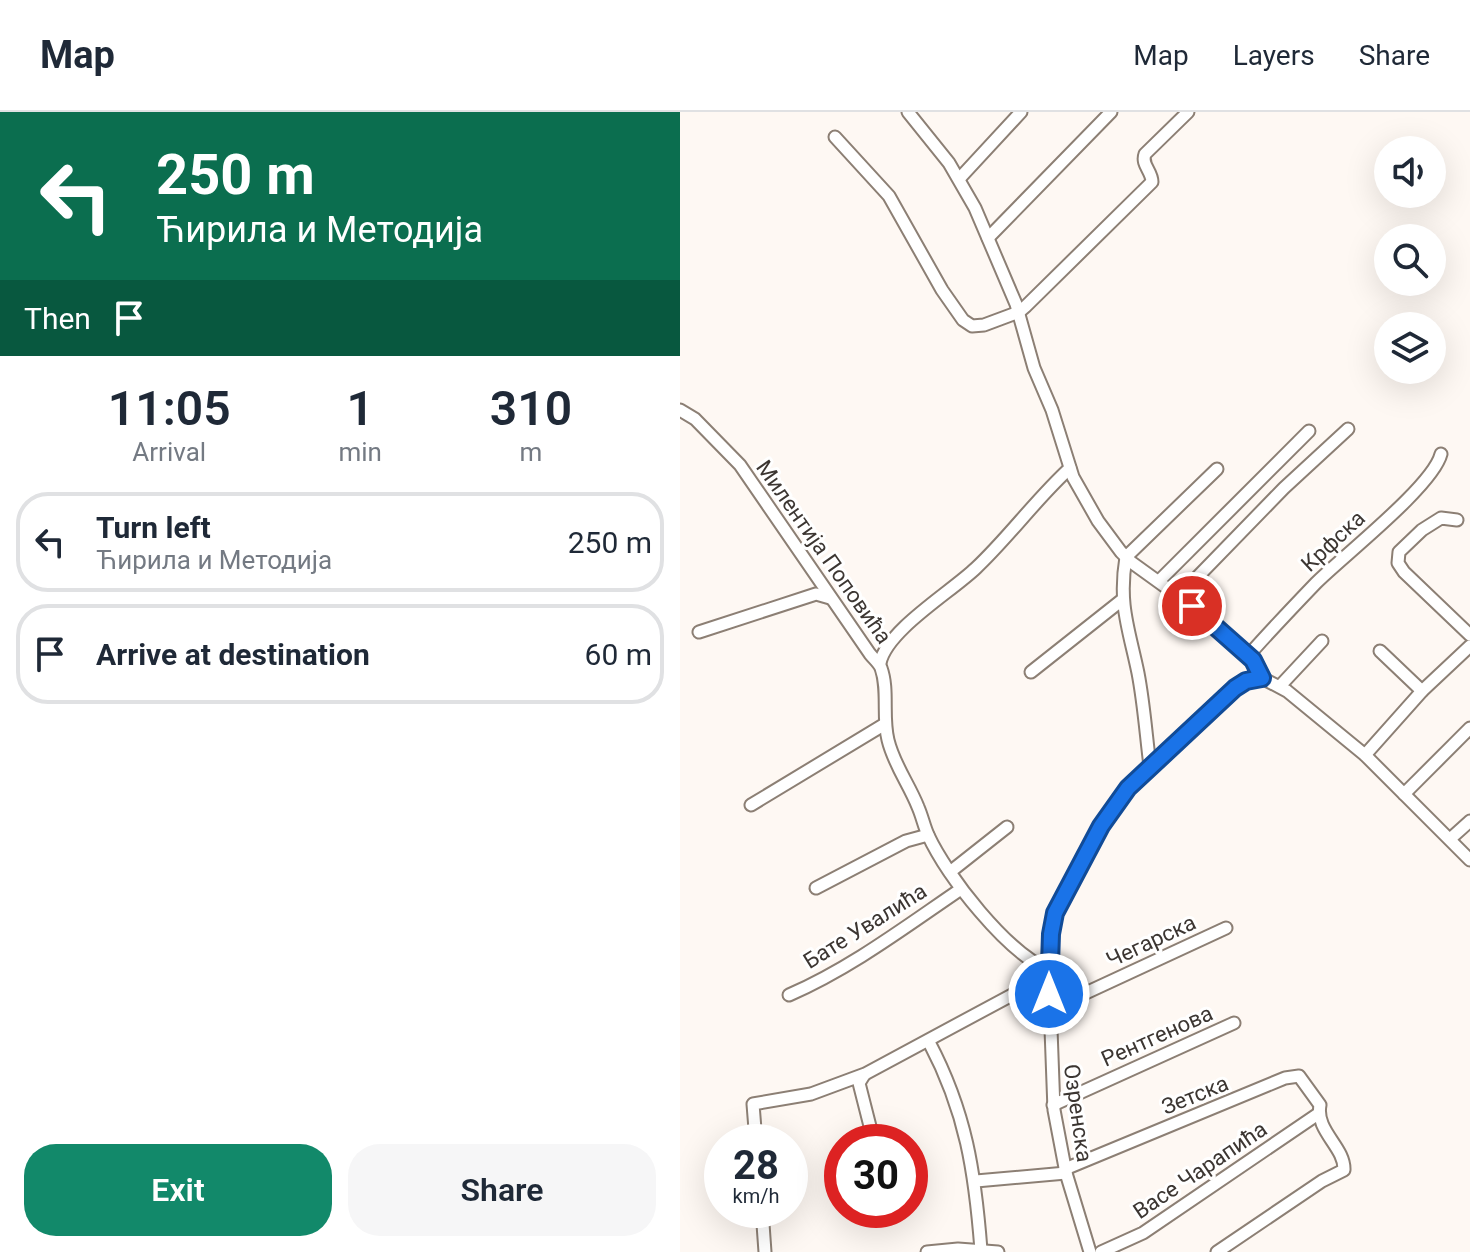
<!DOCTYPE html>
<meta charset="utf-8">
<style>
body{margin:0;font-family:Roboto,sans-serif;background:#f6f6f7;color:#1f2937;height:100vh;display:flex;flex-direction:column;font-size:30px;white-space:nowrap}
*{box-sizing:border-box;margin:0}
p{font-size:26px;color:#747a83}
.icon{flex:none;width:44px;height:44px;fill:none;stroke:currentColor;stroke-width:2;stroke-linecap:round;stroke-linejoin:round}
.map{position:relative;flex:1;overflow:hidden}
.panel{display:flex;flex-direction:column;background:#fff;width:680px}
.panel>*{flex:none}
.banner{background:#0b6e4f;color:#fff;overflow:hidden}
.buttons{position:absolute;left:694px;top:24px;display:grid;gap:16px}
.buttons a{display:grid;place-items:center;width:72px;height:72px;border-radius:50%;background:#fff;box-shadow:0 8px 32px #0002;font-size:40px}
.speed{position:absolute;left:24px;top:1012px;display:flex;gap:16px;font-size:40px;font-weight:700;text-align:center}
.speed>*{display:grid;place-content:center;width:104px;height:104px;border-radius:50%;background:#fff;box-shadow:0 8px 32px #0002;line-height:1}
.speed small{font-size:20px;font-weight:400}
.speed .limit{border:12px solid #d22;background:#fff;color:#111}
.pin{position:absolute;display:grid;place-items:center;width:68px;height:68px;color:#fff;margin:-34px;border:4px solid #fff;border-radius:50%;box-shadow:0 2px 8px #0007}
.me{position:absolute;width:88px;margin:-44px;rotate:0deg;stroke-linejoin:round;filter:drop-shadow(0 0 6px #0008)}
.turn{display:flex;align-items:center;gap:28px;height:168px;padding:0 24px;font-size:36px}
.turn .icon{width:104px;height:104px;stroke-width:2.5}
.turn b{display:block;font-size:56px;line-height:68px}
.then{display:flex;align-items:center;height:76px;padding:0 24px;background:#0003;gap:16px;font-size:30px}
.eta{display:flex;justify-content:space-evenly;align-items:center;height:136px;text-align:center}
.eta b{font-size:48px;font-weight:600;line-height:56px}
.button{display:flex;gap:16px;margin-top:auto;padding:16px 24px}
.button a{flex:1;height:92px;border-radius:32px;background:#12896a;color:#fff;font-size:32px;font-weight:600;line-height:92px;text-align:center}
.button a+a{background:#f6f6f7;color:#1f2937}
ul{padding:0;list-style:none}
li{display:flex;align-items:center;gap:24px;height:100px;margin:0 16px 12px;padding:0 8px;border:4px solid #e0e1e3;border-radius:32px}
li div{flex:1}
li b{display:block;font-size:30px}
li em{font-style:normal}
header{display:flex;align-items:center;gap:48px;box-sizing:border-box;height:112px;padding:0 40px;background:#fff;border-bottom:2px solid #e0e1e3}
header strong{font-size:38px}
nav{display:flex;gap:44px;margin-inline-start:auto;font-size:28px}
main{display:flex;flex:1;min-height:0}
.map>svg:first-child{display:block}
</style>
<header>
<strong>Map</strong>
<nav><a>Map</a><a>Layers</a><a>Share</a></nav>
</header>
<main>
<section class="panel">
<div class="banner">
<div class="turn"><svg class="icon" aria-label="left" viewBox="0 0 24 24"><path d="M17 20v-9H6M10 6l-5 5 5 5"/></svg><div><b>250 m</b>Ћирила и Методија</div></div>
<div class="then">Then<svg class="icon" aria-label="arrive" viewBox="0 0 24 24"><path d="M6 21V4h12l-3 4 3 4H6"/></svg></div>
</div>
<div class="eta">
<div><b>11:05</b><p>Arrival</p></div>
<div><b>1</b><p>min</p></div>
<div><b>310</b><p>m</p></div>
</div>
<ul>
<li><svg class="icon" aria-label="left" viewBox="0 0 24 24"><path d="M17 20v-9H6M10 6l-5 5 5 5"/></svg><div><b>Turn left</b><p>Ћирила и Методија</p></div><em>250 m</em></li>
<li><svg class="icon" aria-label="arrive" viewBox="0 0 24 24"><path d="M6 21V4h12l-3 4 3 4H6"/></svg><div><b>Arrive at destination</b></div><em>60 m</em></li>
</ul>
<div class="button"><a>Exit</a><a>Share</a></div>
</section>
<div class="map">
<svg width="790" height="1140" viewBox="0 0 790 1140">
<rect width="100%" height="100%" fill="#fef8f3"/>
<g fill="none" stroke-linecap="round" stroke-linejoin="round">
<g stroke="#8c7f74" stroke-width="15">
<g id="minor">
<path d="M228 0 269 51 295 96 336 192 354 256 372 298 393 365 418 409 441 440 451 450 512 494 573 548 582 566 607 579 685 643 790 748"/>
<path d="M155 25 209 84 262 178 283 208 292 214 304 213 339 200 346 194 472 70C472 59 461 53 465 42L508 0"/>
<path d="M279 67 341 0"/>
<path d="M308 126 431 0"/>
<path d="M0 298 15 307 60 353 190 542C194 547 199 551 201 556 209 578 202 604 208 628 214 653 229 672 238 695 242 704 244 714 248 723 267 764 327 841 369 858"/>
<path d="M777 408 761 406 742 418 719 440 718 451 724 460 790 523"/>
<path d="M446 445C438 493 449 517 458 561 464 592 466 623 470 654"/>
<path d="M446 445 537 357"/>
<path d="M479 469 629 319"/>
<path d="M499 484 604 376 668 317"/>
<path d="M19 520 136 482 150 486"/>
<path d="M700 539 742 579"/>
<path d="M568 544C590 519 613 495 636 471 663 444 753 374 761 342"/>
<path d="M200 551C207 518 271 480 296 456 329 425 356 387 390 356"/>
<path d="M351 560 442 488"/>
<path d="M600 574 642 529"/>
<path d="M685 643 742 579 790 534"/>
<path d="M724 682 790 616"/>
<path d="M71 693 205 612"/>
<path d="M770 727 790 709"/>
<path d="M270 760 327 715"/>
<path d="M136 776 226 729 248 723"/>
<path d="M109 883C171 856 225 815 281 777"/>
<path d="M369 898 546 816"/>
<path d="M249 930C286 1000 295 1060 301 1138"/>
<path d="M184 963 179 971 194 1030"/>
<path d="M373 993 554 911"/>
<path d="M76 1030 73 992 131 982 185 962 369 863"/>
<path d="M385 1057 605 966 619 964 640 993C635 1019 665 1035 664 1058L642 1069 537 1140"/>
<path d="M296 1069 386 1061"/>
<path d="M82 1098 85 1140"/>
<path d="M247 1140 278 1137 318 1140"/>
<path d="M410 1140 386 1061 374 998 369 863 372 810 400 752 438 687 555 576 566 569 582 566"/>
<path d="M421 1140 463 1121 638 1002"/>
</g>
</g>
<use href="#minor" stroke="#fff" stroke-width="11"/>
</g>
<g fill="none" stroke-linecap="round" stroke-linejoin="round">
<g stroke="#114b97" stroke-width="20">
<path id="route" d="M369 882 371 822 375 801 421 714 448 676 555 576 566 569 582 566 573 548 512 494"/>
</g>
<use href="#route" stroke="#1a73e8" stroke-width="14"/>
</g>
<g text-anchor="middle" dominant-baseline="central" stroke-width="6" stroke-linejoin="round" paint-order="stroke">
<g font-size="22" fill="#3c3632" stroke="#fff">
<text transform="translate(653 429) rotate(-43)">Крфска</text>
<text transform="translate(144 440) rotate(55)">Милентија Поповића</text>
<text transform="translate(185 814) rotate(-32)">Бате Увалића</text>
<text transform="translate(471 829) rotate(-25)">Чегарска</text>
<text transform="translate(477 924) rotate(-24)">Рентгенова</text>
<text transform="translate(515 983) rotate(-22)">Зетска</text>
<text transform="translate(398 1001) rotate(82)">Озренска</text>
<text transform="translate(520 1058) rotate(-34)">Васе Чарапића</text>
</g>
</g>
</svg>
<div class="buttons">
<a><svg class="icon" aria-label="sound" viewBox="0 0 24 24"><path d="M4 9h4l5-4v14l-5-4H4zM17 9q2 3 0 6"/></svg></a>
<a><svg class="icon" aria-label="search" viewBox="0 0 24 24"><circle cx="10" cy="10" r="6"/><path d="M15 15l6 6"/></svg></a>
<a><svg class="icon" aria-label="layers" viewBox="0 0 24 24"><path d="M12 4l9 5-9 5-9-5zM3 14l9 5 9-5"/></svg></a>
</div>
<div class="speed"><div>28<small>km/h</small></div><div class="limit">30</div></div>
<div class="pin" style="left:512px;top:494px;background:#d93025"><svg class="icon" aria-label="arrive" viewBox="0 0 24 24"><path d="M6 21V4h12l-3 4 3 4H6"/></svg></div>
<svg class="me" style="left:369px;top:882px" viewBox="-20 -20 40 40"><circle r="17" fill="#1a73e8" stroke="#fff" stroke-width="3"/><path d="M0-11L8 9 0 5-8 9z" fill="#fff"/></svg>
</div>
</main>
